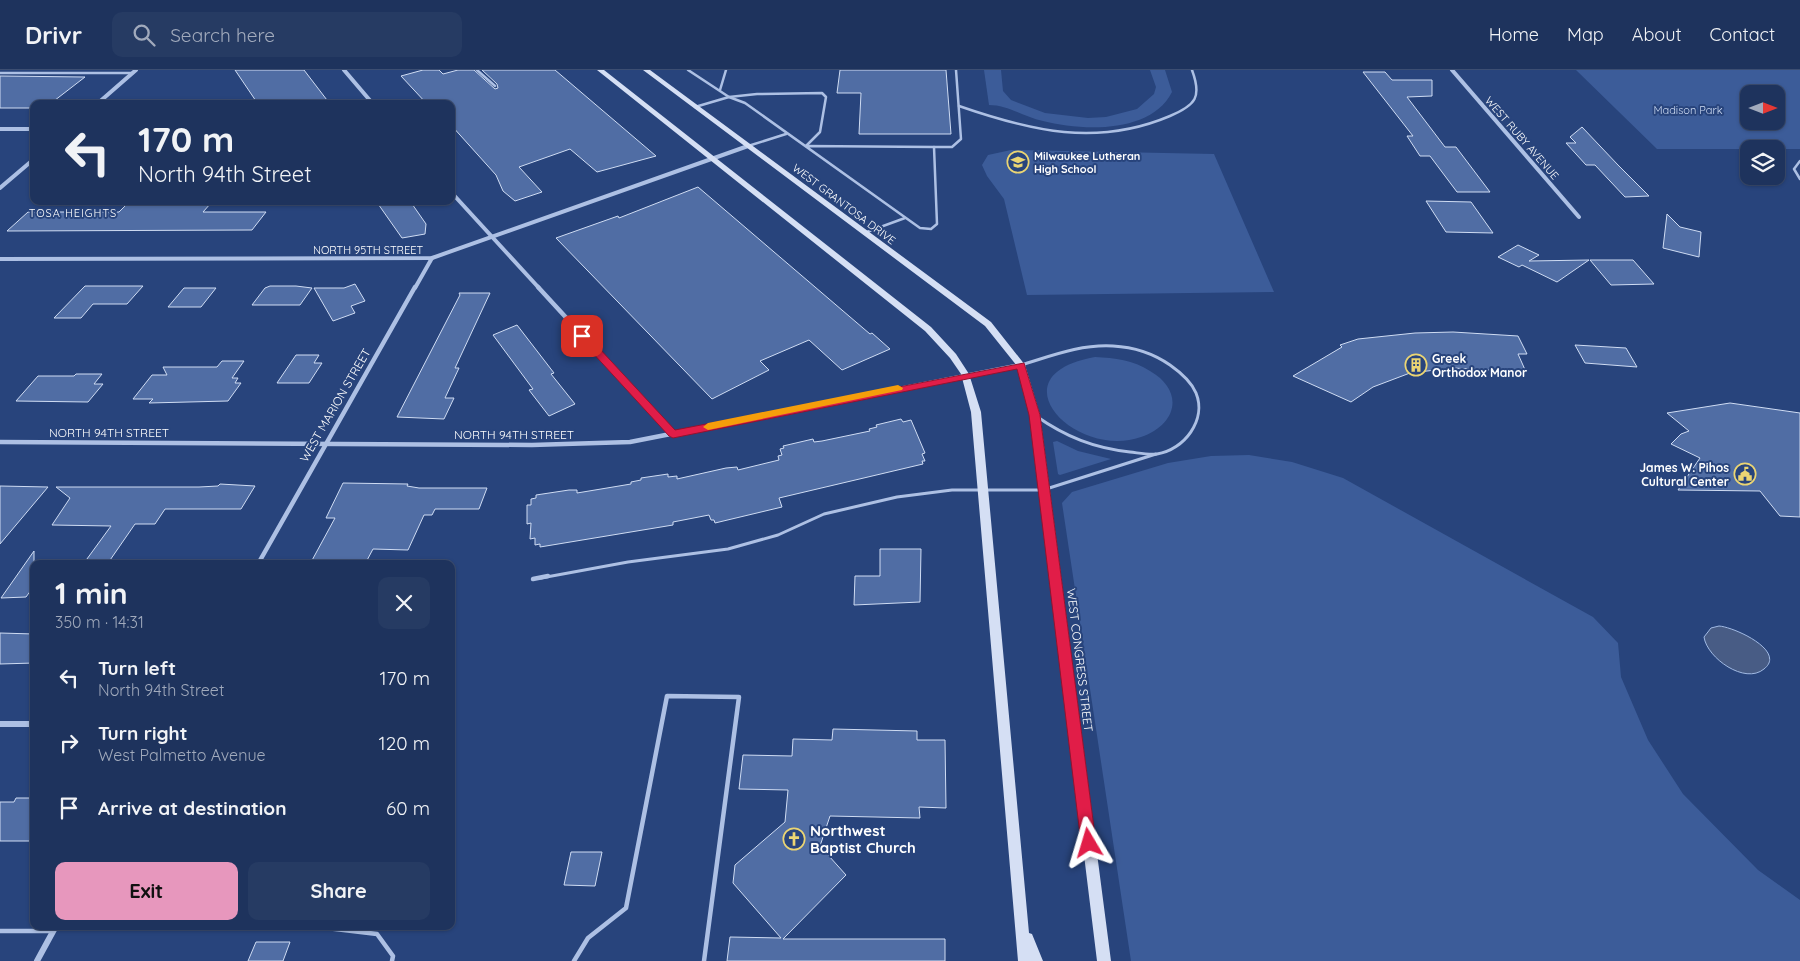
<!DOCTYPE html>
<meta charset="utf-8">
<style>
body{margin:0;font-family:Quicksand,sans-serif;background:#263b63;color:#f1f3f6;height:100vh;display:flex;flex-direction:column;font-size:19px;white-space:nowrap}
*{box-sizing:border-box;margin:0}
p{font-size:16px;color:#a1aabc}
.icon{flex:none;width:28px;height:28px;fill:none;stroke:currentColor;stroke-width:2;stroke-linecap:round;stroke-linejoin:round}
.map{position:relative;flex:1;overflow:hidden}
.side{position:absolute;left:30px;top:490px;width:425px;height:370px;display:flex;flex-direction:column;background:#1e335d;border-radius:10px;box-shadow:0 1px 4px #0004,0 0 0 1px #3c4e72}
.side>*{flex:none}
.guide{position:absolute;left:30px;top:30px;width:425px;height:105px;border-radius:10px;box-shadow:0 1px 4px #0004,0 0 0 1px #3c4e72;background:#1e335d;color:#f1f3f6;overflow:hidden}
.needle{width:32px;rotate:90deg}
.fabs{position:absolute;left:1740px;top:15px;display:grid;gap:10px}
.fabs a{display:grid;place-items:center;width:45px;height:45px;border-radius:10px;background:#1e335d;box-shadow:0 1px 4px #0004,0 0 0 1px #3c4e72;font-size:25px}
.pin{position:absolute;display:grid;place-items:center;width:42px;height:42px;color:#fff;margin:-21px;border-radius:10px;box-shadow:0 2px 8px #0006}
.me{position:absolute;width:55px;margin:-28px;rotate:353deg;stroke-linejoin:round;filter:drop-shadow(0 0 4px #0008)}
.turn{display:flex;align-items:center;gap:18px;height:105px;padding:0 25px;font-size:22px}
.turn .icon{width:65px;height:65px;stroke-width:2.5}
.turn b{display:block;font-size:35px;line-height:42px}
.round{display:grid;place-items:center;flex:none;width:52px;height:52px;border-radius:10px;background:#263b63}
.summary{display:flex;align-items:center;justify-content:space-between;height:85px;padding:0 25px}
h1{font-size:30px;font-weight:800;line-height:38px}
.action{display:flex;gap:10px;margin-top:auto;padding:10px 25px}
.action a{flex:1;height:58px;border-radius:10px;background:#e797bd;color:#111;font-size:20px;font-weight:800;line-height:58px;text-align:center}
.action a+a{background:#263b63;color:#f1f3f6}
ul{padding:0;list-style:none}
li{display:flex;align-items:center;gap:15px;height:65px;padding:0 25px}
li div{flex:1}
li b{display:block;font-size:19px}
li em{font-style:normal}
header{display:flex;align-items:center;gap:30px;box-sizing:border-box;height:70px;padding:0 25px;background:#1e335d;border-bottom:1px solid #3c4e72}
header strong{font-size:24px}
nav{display:flex;gap:28px;margin-inline-start:auto;font-size:18px}
.search{width:350px;height:45px;background:#263b63;display:flex;align-items:center;gap:12px;box-sizing:border-box;padding:0 18px;border-radius:10px;color:#a1aabc;font-size:19px}
.map>svg:first-child{display:block}
</style>
<header>
<strong>Drivr</strong>
<div class="search"><svg class="icon" aria-label="search" viewBox="0 0 24 24"><circle cx="10" cy="10" r="6"/><path d="M15 15l6 6"/></svg>Search here</div>
<nav><a>Home</a><a>Map</a><a>About</a><a>Contact</a></nav>
</header>
<div class="map">
<svg width="1800" height="891" viewBox="0 0 1800 891">
<rect width="100%" height="100%" fill="#28447c"/>
<g fill="#3c5c99" fill-rule="evenodd">
<path d="M984 0H1001L1003 21 1011 30 1045 43 1088 48 1106 47 1137 39 1154 24 1156 17 1150 0H1165L1172 22C1151 64 1082 61 1043 51 1024 47 1008 35 989 35Z"/>
<path d="M1576 0H1800V79H1657ZM1749 24H1776V51H1749Z"/>
<path d="M1011 80 1214 84 1274 222 1027 225 1004 129 987 106 982 95 988 85Z"/>
<path d="M1095 287C1115 288 1133 290 1150 301 1185 321 1177 355 1141 367 1075 390 993 305 1095 287Z"/>
<path d="M1057 371 1078 381 1111 389 1060 405 1058 404 1053 372Z"/>
<path d="M1249 385 1292 392 1343 408 1593 547 1618 573 1621 607 1648 670 1683 724 1758 800 1800 830V891H1131L1062 433 1072 422 1168 393 1211 386Z"/>
</g>
<path fill="#485c85" stroke="#a1bae4" d="M1719 556C1734 557 1787 581 1764 599 1745 615 1707 588 1704 567L1711 558Z"/>
<g fill="#506da4" stroke="#cfdcf3">
<path d="M235 0H304L330 34H258Z"/>
<path d="M423 0H439L443 4 458 0H474L495 19 498 18 497 14 482 0H555L656 86 597 102 570 79 519 97 542 122 515 131 503 121 496 105 451 55V34H427L401 6Z"/>
<path d="M840 0H946L951 64H859L861 23H837Z"/>
<path d="M1363 2H1385L1392 10H1432V26L1407 27 1445 77H1456L1490 122H1457L1430 86H1420L1407 66H1413Z"/>
<path d="M0 6 85 7 50 34H34V38H0Z"/>
<path d="M1582 57 1618 95 1649 126 1625 127 1595 95H1586L1566 73H1576L1570 67Z"/>
<path d="M698 117 870 264 872 263 890 279 842 300 809 270 760 291 769 300 712 329 556 168 618 146 619 148Z"/>
<path d="M376 131H410L426 154 425 164 402 168Z"/>
<path d="M1426 131 1471 132 1493 163 1446 162Z"/>
<path d="M129 132 211 133 203 142H266L252 160 7 161 28 142H119Z"/>
<path d="M1667 144 1680 157 1701 162 1699 187 1663 178Z"/>
<path d="M1518 175 1539 185 1529 191 1589 190 1557 212 1522 195 1519 197 1498 187Z"/>
<path d="M1590 190H1633L1654 214 1611 215Z"/>
<path d="M355 214 365 231 351 236 355 243 333 251 314 218H344Z"/>
<path d="M85 216H143L127 234H93L81 248H54Z"/>
<path d="M270 216H296L312 218 300 235H252L265 218Z"/>
<path d="M184 218H216L201 237H168Z"/>
<path d="M459 223H490L455 298H459L445 328H454L444 349 397 347 460 225Z"/>
<path d="M517 255 554 303 551 304 575 334 549 346 529 320 533 319 493 265Z"/>
<path d="M1453 262 1518 266 1527 284H1518L1526 302 1453 298 1410 303 1373 317 1351 332 1293 306 1342 277 1340 275 1358 269 1415 263Z"/>
<path d="M1575 275 1626 278 1637 297 1585 293Z"/>
<path d="M296 285H319L314 293H322L309 313H277Z"/>
<path d="M222 291H244L232 308H238L235 313H241L228 331 149 333 153 329H133L152 305H167L163 297H217Z"/>
<path d="M76 304H102L94 314H103L88 332 16 331 38 306H74Z"/>
<path d="M1730 333 1800 343V447L1780 446 1760 421 1678 420 1700 388 1671 374 1681 364 1689 361 1667 343Z"/>
<path d="M901 349 903 352 911 350 925 383 922 384 925 391H922L923 394 779 428 782 437 715 453 714 450H711L709 445 673 452V455L540 477V474L535 475V468L530 469 531 453 527 454V435H531V429L536 428V425L569 420H577V423L631 414V412L641 410V408L668 404V407L677 406V409L726 398 737 397 738 400 779 390 778 386 782 385 780 379 784 378 783 376 813 369 814 372 822 371 870 361 869 359 877 357 876 355Z"/>
<path d="M343 413 408 414 407 416 419 418H487L479 439H435L432 445H424L408 480 373 479 365 494H310L335 448H326Z"/>
<path d="M220 414 255 416 241 439H165L155 454H135L108 493H84L111 456 52 455 70 428 56 417H199L218 416Z"/>
<path d="M0 416 48 417 0 474Z"/>
<path d="M880 479H921L920 532 854 535 855 506H880Z"/>
<path d="M34 481V516L26 527 1 528Z"/>
<path d="M0 563 34 564V593L0 594Z"/>
<path d="M833 659 917 661V670H945L946 738 919 737 920 748 830 746 820 776 846 805 783 869H945V891H727L730 867 781 868 733 813 735 795 785 752 788 720 739 719 743 685 792 686 793 669 832 670Z"/>
<path d="M16 728H34V771H0V732H14Z"/>
<path d="M571 782H602L595 816 564 815Z"/>
<path d="M256 872H290L283 891H248Z"/>
</g>
<g fill="none" stroke-linecap="round" stroke-linejoin="round">
<g stroke="#adc0e4" stroke-width="2.5">
<path d="M477 0 495 16"/>
<path d="M688 0 729 27 745 33 920 158 931 159 937 154 934 77 806 76"/>
<path d="M0 3H133"/>
<path d="M720 20 726 0"/>
<path d="M959 36C1031 61 1097 77 1170 46 1196 35 1202 27 1192 0"/>
<path d="M695 37 729 27 757 24 822 23 826 27 820 62 806 76"/>
<path d="M748 76 786 64"/>
<path d="M934 77H952L961 69 956 0"/>
<path d="M1800 91 1794 99 1800 109"/>
<path d="M864 163 905 148"/>
</g>
<g stroke="#adc0e4" stroke-width="3">
<path d="M1021 295C1051 286 1081 274 1113 276 1133 277 1154 284 1170 295 1180 302 1191 311 1196 323 1207 350 1184 380 1157 384 1148 385 1139 383 1130 382 1094 378 1066 367 1036 346"/>
<path d="M541 508 628 492 728 479 778 465 824 444 897 427 952 420H1043L1156 384"/>
</g>
<g stroke="#adc0e4" stroke-width="4.5">
<path d="M533 509 548 506"/>
<path d="M310 856 377 864 393 886 392 891"/>
<path d="M0 861H53"/>
<path d="M574 891 588 868 626 838 667 626 739 627 704 891"/>
</g>
<g stroke="#adc0e4" stroke-width="4">
<path d="M344 0 373 34"/>
<path d="M1452 0 1579 147"/>
<path d="M97 34 136 0"/>
<path d="M0 59H34"/>
<path d="M0 118 34 89"/>
<path d="M451 122 539 218"/>
<path d="M0 189 432 188 748 76"/>
<path d="M415 218 432 188"/>
</g>
<g stroke="#adc0e4" stroke-width="4.5">
<path d="M538 217 673 364"/>
<path d="M0 372 532 375 630 372 1021 295"/>
<path d="M258 494 415 217"/>
</g>
<g stroke="#adc0e4" stroke-width="6">
<path d="M0 654H34"/>
<path d="M37 891 56 856"/>
</g>
<g fill="#d5dff4" fill-rule="evenodd">
<path d="M597 0H604L931 257 956 284 969 304 981 342 1029 863 1032 864 1043 891H1018L971 342 961 304 950 288 925 261Z"/>
<path d="M643 0H650L991 252 1025 295 1040 345 1111 891H1097L1030 345 1017 296 985 256Z"/>
</g>
</g>
<path fill="#e11d48" stroke="#92132f" d="M579 264H586L675 360 1024 293 1040 345 1096 773 1094 778 1089 780 1084 778 1081 773 1029 345 1017 299 673 368 669 366 579 268Z"/>
<path fill="#f59e0b" d="M898 315 903 318 902 320 708 360 703 357 708 353Z"/>
<defs>
<g id="school-ring" transform="scale(1.125)"><circle r="9.5" fill="#28447c" stroke="#ebd573" stroke-width="1.5"/><path d="M0-5L7-2L0 1L-7-2ZM-4 1L0 2.5L4 1V4Q0 6-4 4Z" fill="#ebd573"/></g>
<g id="building-ring" transform="scale(1.125)"><circle r="9.5" fill="#28447c" stroke="#ebd573" stroke-width="1.5"/><path d="M-4-6H4V6H1V3H-1V6H-4ZM-2.5-4.3h1.7v1.8h-1.7ZM.8-4.3h1.7v1.8H.8ZM-2.5-1h1.7V.8h-1.7ZM.8-1h1.7V.8H.8Z" fill="#ebd573"/></g>
<g id="civic-ring" transform="scale(1.125)"><circle r="9.5" fill="#28447c" stroke="#ebd573" stroke-width="1.5"/><path d="M-.6-6.5H3V-4.5H.6V-3L4-1V1h2V6H-6V1h2V-1L-.6-3ZM-1.2 2.5V6h2.4V2.5Z" fill="#ebd573"/></g>
<g id="church-ring" transform="scale(1.125)"><circle r="9.5" fill="#28447c" stroke="#ebd573" stroke-width="1.5"/><path d="M-1.2-6h2.4v3.5h3.3v2.4h-3.3V6h-2.4V-.1h-3.3v-2.4h3.3Z" fill="#ebd573"/></g>
</defs>
<g fill-rule="evenodd">
<use href="#school-ring" x="1018" y="92"/>
<use href="#building-ring" x="1416" y="295"/>
<use href="#civic-ring" x="1745" y="404"/>
<use href="#church-ring" x="794" y="769"/>
</g>
<g text-anchor="middle" dominant-baseline="central" stroke-width="4" stroke-linejoin="round" paint-order="stroke">
<g font-size="11" fill="#cfdcf3" stroke="#28447c">
<text x="1688" y="40">Madison Park</text>
</g>
<g font-size="11" fill="#fff" stroke="#28447c">
<text transform="translate(1522 68) rotate(49)">WEST RUBY AVENUE</text>
<text transform="translate(844 134) rotate(37)">WEST GRANTOSA DRIVE</text>
<text x="368" y="180">NORTH 95TH STREET</text>
</g>
<g font-size="11" font-weight="bold" fill="#fff" stroke="#28447c" text-anchor="start">
<text x="1034" y="86">Milwaukee Lutheran<tspan x="1034" dy="13">High School</tspan></text>
</g>
<g font-size="11" letter-spacing="1" fill="#fff" stroke="#28447c">
<text x="73" y="143">TOSA HEIGHTS</text>
</g>
<g font-size="12" font-weight="bold" fill="#fff" stroke="#28447c" text-anchor="start">
<text x="1432" y="288">Greek<tspan x="1432" dy="14">Orthodox Manor</tspan></text>
<text x="1729" y="397" text-anchor="end">James W. Pihos<tspan x="1729" dy="14">Cultural Center</tspan></text>
</g>
<g font-size="12" fill="#fff" stroke="#28447c">
<text transform="translate(335 335) rotate(-60)">WEST MARION STREET</text>
<text x="109" y="362">NORTH 94TH STREET</text>
<text x="514" y="364">NORTH 94TH STREET</text>
<text transform="translate(1080 590) rotate(83)">WEST CONGRESS STREET</text>
</g>
<g font-size="15" font-weight="bold" fill="#fff" stroke="#28447c" text-anchor="start">
<text x="810" y="760">Northwest<tspan x="810" dy="17">Baptist Church</tspan></text>
</g>
</g>
</svg>
<div class="fabs">
<a><svg class="needle" viewBox="-14 -14 28 28"><path d="M0-13l5 13h-10z" fill="#e53935"/><path d="M0 13l5-13h-10z" fill="#a1aabc"/></svg></a>
<a><svg class="icon" aria-label="layers" viewBox="0 0 24 24"><path d="M12 4l9 5-9 5-9-5zM3 14l9 5 9-5"/></svg></a>
</div>
<div class="pin" style="left:582px;top:266px;background:#d93025"><svg class="icon" aria-label="arrive" viewBox="0 0 24 24"><path d="M6 21V4h12l-3 4 3 4H6"/></svg></div>
<svg class="me" style="left:1089px;top:773px" viewBox="-20 -20 40 40"><path d="M0-17L14 15 0 8-14 15z" fill="#e11d48" stroke="#fff" stroke-width="4"/></svg>
<div class="guide">
<div class="turn"><svg class="icon" aria-label="left" viewBox="0 0 24 24"><path d="M17 20v-9H6M10 6l-5 5 5 5"/></svg><div><b>170 m</b>North 94th Street</div></div>
</div>
<section class="side">
<div class="summary"><div><h1>1 min</h1><p>350 m · 14:31</p></div><a class="round"><svg class="icon" aria-label="close" viewBox="0 0 24 24"><path d="M6 6l12 12M18 6L6 18"/></svg></a></div>
<ul>
<li><svg class="icon" aria-label="left" viewBox="0 0 24 24"><path d="M17 20v-9H6M10 6l-5 5 5 5"/></svg><div><b>Turn left</b><p>North 94th Street</p></div><em>170 m</em></li>
<li><svg class="icon" aria-label="right" viewBox="0 0 24 24"><path d="M7 20v-9h11M14 6l5 5-5 5"/></svg><div><b>Turn right</b><p>West Palmetto Avenue</p></div><em>120 m</em></li>
<li><svg class="icon" aria-label="arrive" viewBox="0 0 24 24"><path d="M6 21V4h12l-3 4 3 4H6"/></svg><div><b>Arrive at destination</b></div><em>60 m</em></li>
</ul>
<div class="action"><a>Exit</a><a>Share</a></div>
</section>
</div>
